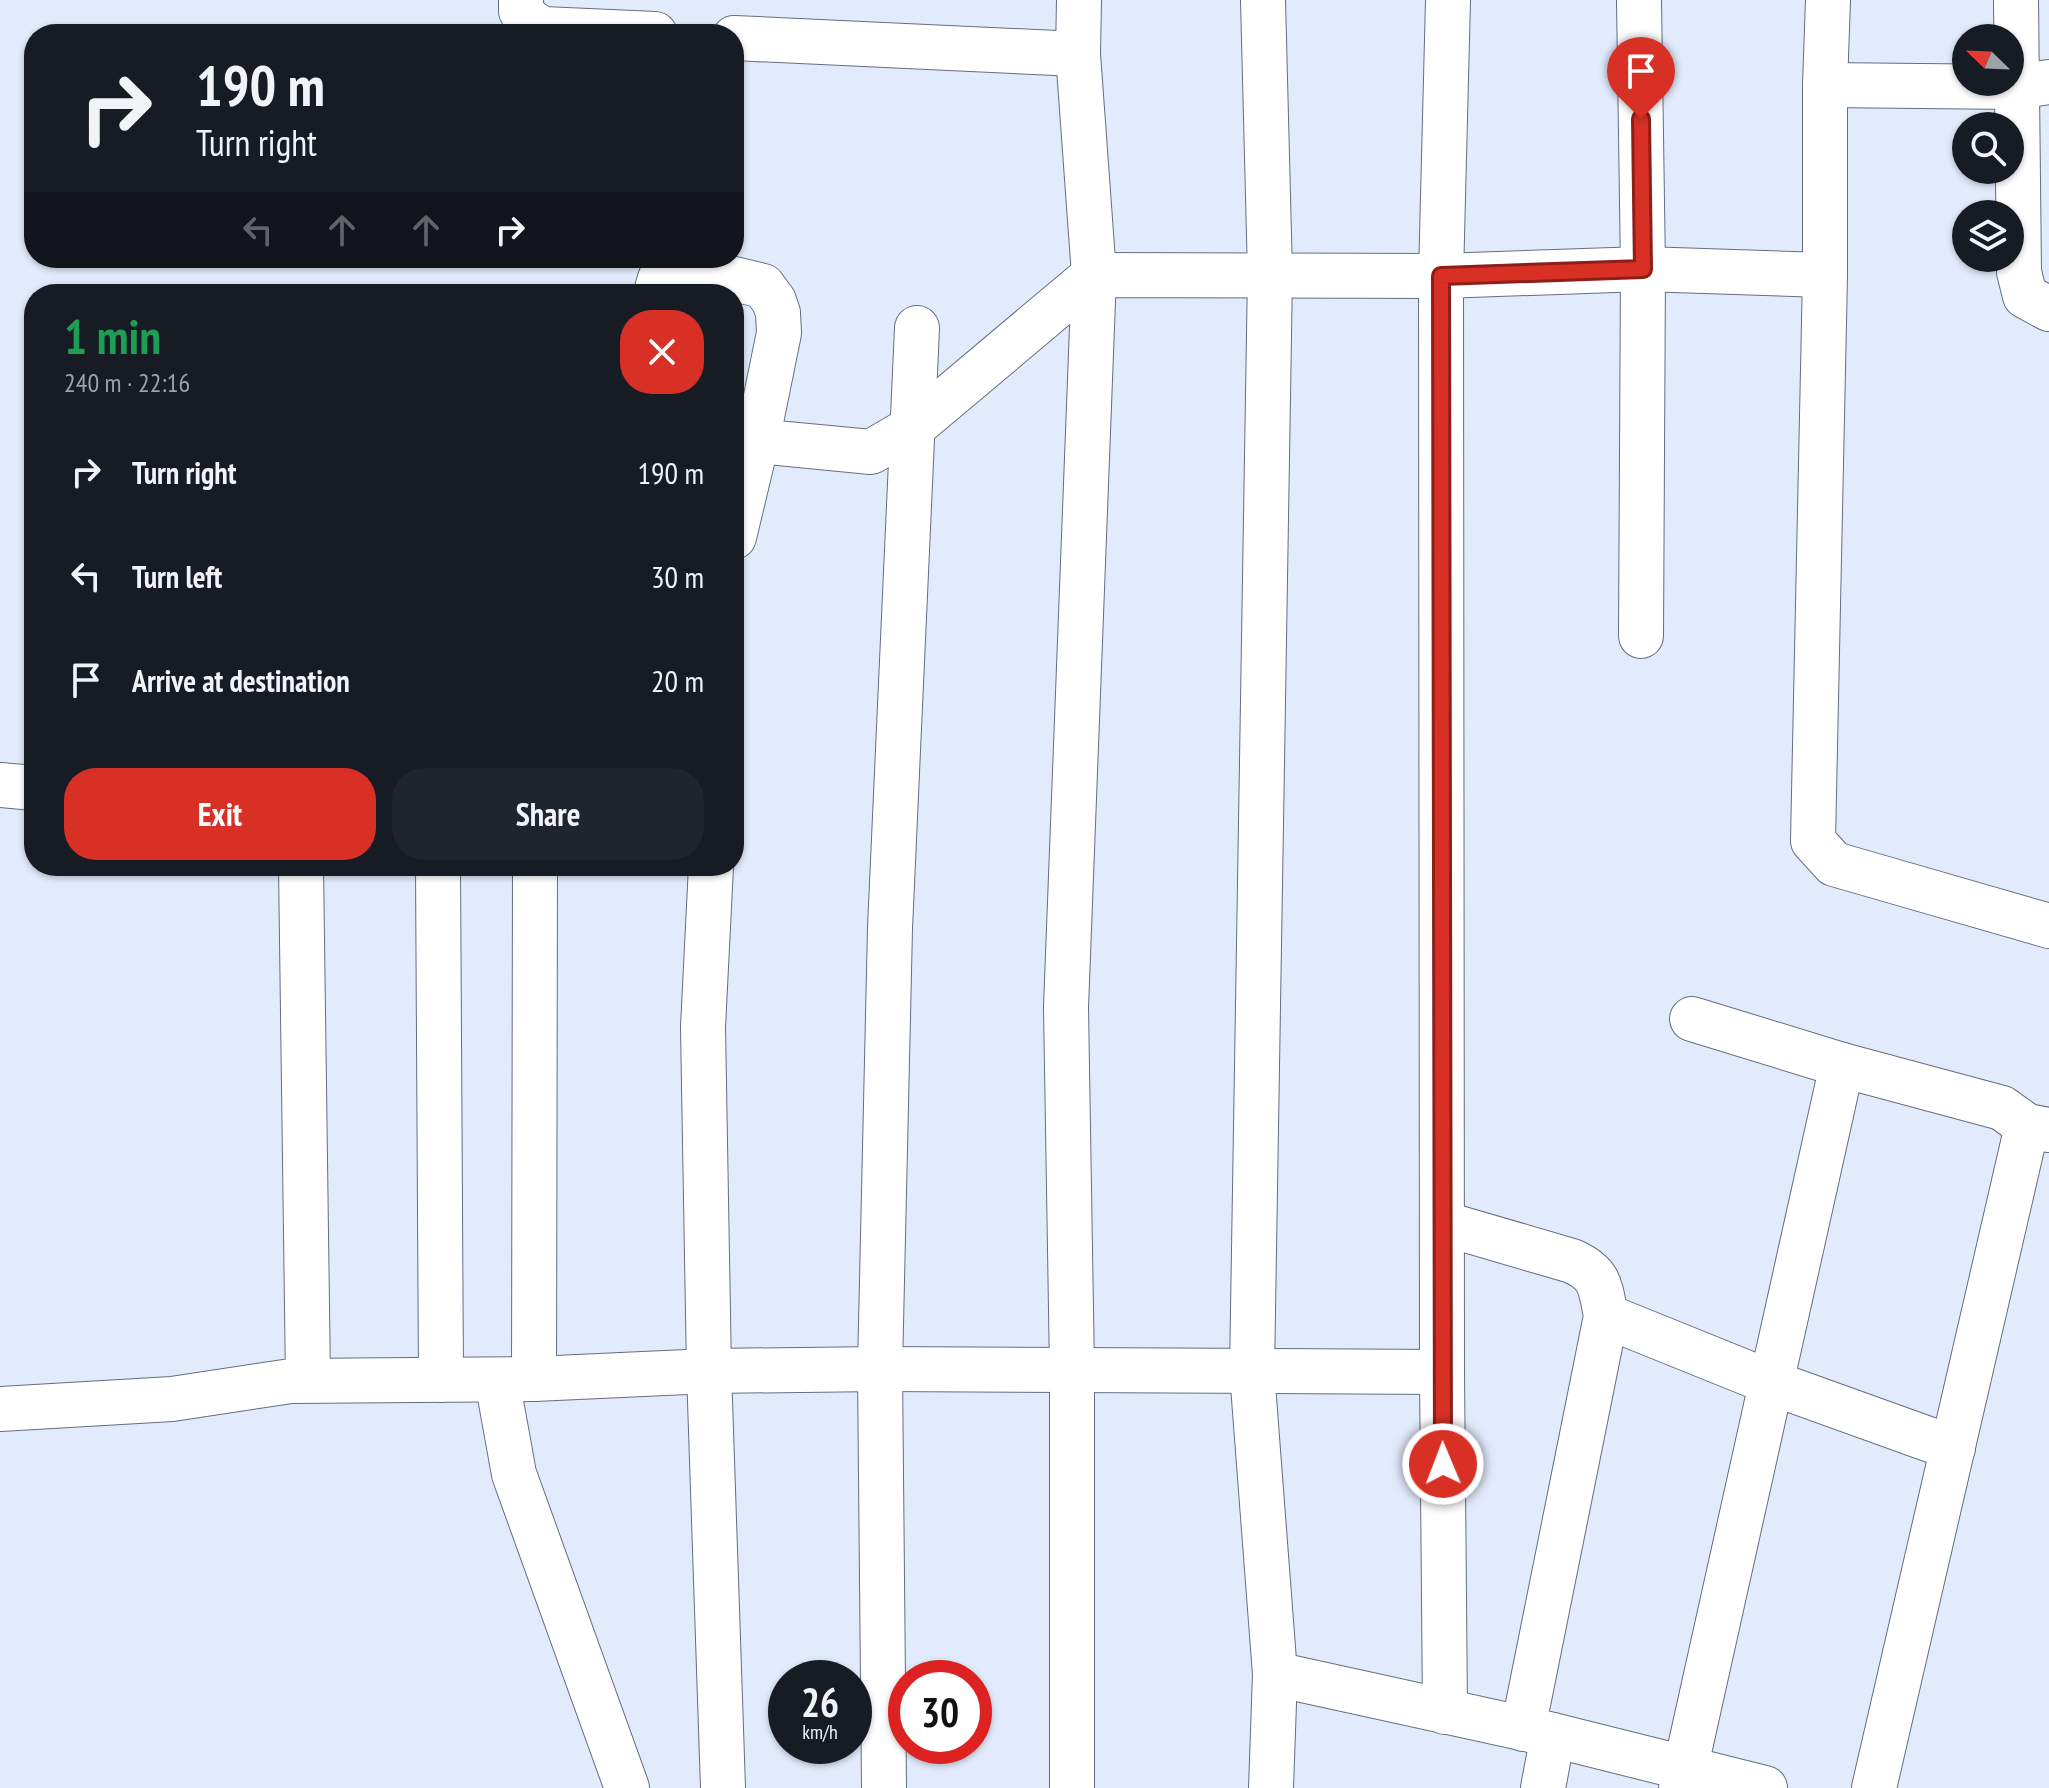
<!DOCTYPE html>
<meta charset="utf-8">
<style>
body{margin:0;font-family:"PT Sans Narrow",sans-serif;background:#20242c;color:#f1f3f6;height:100vh;display:flex;flex-direction:column;font-size:30px;white-space:nowrap}
*{box-sizing:border-box;margin:0}
p{font-size:26px;color:#9ea1a6}
.icon{flex:none;width:44px;height:44px;fill:none;stroke:currentColor;stroke-width:2;stroke-linecap:round;stroke-linejoin:round}
.map{position:relative;flex:1;overflow:hidden}
.sheet{position:absolute;left:24px;top:284px;width:720px;height:592px;display:flex;flex-direction:column;background:#171b24;border-radius:32px;box-shadow:0 2px 6px #0004}
.sheet>*{flex:none}
.guide{position:absolute;left:24px;top:24px;width:720px;height:244px;border-radius:32px;box-shadow:0 2px 6px #0004;background:#171b24;color:#f1f3f6;overflow:hidden}
.needle{width:52px;rotate:293deg}
.tools{position:absolute;left:1952px;top:24px;display:grid;gap:16px}
.tools a{display:grid;place-items:center;width:72px;height:72px;border-radius:50%;background:#171b24;box-shadow:0 2px 6px #0004;font-size:40px}
.speed{position:absolute;left:768px;top:1660px;display:flex;gap:16px;font-size:40px;font-weight:700;text-align:center}
.speed>*{display:grid;place-content:center;width:104px;height:104px;border-radius:50%;background:#171b24;box-shadow:0 2px 6px #0004;line-height:1}
.speed small{font-size:20px;font-weight:400}
.speed .limit{border:12px solid #d22;background:#fff;color:#111}
.pin{position:absolute;display:grid;place-items:center;width:68px;height:68px;color:#fff;margin:-82px -34px;border-radius:50% 50% 50% 0;rotate:-45deg;box-shadow:0 0 8px #0007}
.pin .icon{rotate:45deg}
.me{position:absolute;width:88px;margin:-44px;rotate:359deg;stroke-linejoin:round;filter:drop-shadow(0 0 6px #0008)}
.turn{display:flex;align-items:center;gap:28px;height:168px;padding:0 40px;font-size:36px}
.turn .icon{width:104px;height:104px;stroke-width:2.5}
.turn b{display:block;font-size:56px;line-height:68px}
.lanes{display:flex;align-items:center;height:76px;padding:0 40px;background:#0003;justify-content:center;gap:40px;direction:ltr}
.lanes .off{opacity:.35}
.round{display:grid;place-items:center;flex:none;width:84px;height:84px;border-radius:32px;background:#20242c}
.head{display:flex;align-items:center;justify-content:space-between;height:136px;padding:0 40px}
h1{font-size:48px;font-weight:700;line-height:60px;color:#1e9e55}
.button{display:flex;gap:16px;margin-top:auto;padding:16px 40px}
.button a{flex:1;height:92px;border-radius:32px;background:#d93025;color:#fff;font-size:32px;font-weight:700;line-height:92px;text-align:center}
.button a+a{background:#20242c;color:#f1f3f6}
ul{padding:0;list-style:none}
li{display:flex;align-items:center;gap:24px;height:104px;padding:0 40px}
li div{flex:1}
li b{display:block;font-size:30px}
li em{font-style:normal}
.map>svg:first-child{display:block}
</style>
<div class="map">
<svg width="2049" height="1788" viewBox="0 0 2049 1788">
<rect width="100%" height="100%" fill="#e2ebfc"/>
<g fill="none" stroke-linecap="round" stroke-linejoin="round">
<g stroke="#646e80" stroke-width="46">
<g id="street">
<path d="M521 0V11L531 22 543 29 655 34"/>
<path d="M1263 0 1270 274 1252 1372 1275 1674 1271 1788"/>
<path d="M1639 0 1643 269 1641 636"/>
<path d="M1828 0 1825 85V275L1813 841 1834 864 2049 926"/>
<path d="M2016 0 2019 272 2025 296 2049 309"/>
<path d="M734 38 1078 54"/>
<path d="M1825 85 2016 87 2049 82"/>
<path d="M656 294C659 279 661 266 680 266L763 286 774 301 778 313 779 333 757 441 734 537"/>
<path d="M757 441 871 452 912 428 1094 275 1441 276 1643 269 1825 275"/>
<path d="M0 785 34 788"/>
<path d="M301 866 308 1380"/>
<path d="M438 866 441 1380"/>
<path d="M711 866 703 1027 709 1371 723 1788"/>
<path d="M1692 1019 1842 1065 2002 1108 2027 1126 2049 1130"/>
<path d="M1442 1223 1572 1261C1601 1274 1600 1286 1606 1316L1523 1729"/>
<path d="M1606 1316 1772 1383 1953 1448"/>
<path d="M534 1379 535 866"/>
<path d="M497 1380 514 1474 627 1788"/>
<path d="M0 1409 172 1399 291 1381 534 1379 709 1371 880 1369 1442 1372"/>
<path d="M1275 1674 1553 1735 1765 1788"/>
<path d="M1445 1712 1442 1372 1441 276 1448 0"/>
<path d="M884 1788 880 1369 890 928 917 328"/>
<path d="M1072 1788V1370L1066 1007 1094 275 1078 54 1079 0"/>
<path d="M1543 1788 1553 1735"/>
<path d="M1681 1788 1842 1065"/>
<path d="M1874 1788 2027 1126"/>
</g>
</g>
<use href="#street" stroke="#fff" stroke-width="44"/>
</g>
<g fill="none" stroke-linecap="round" stroke-linejoin="round">
<g stroke="#8d1f18" stroke-width="20">
<path id="route" d="M1443 1464 1441 276 1643 269 1641 119"/>
</g>
<use href="#route" stroke="#d93025" stroke-width="14"/>
</g>
</svg>
<div class="tools">
<a><svg class="needle" viewBox="-14 -14 28 28"><path d="M0-13l5 13h-10z" fill="#e53935"/><path d="M0 13l5-13h-10z" fill="#9ea1a6"/></svg></a>
<a><svg class="icon" aria-label="search" viewBox="0 0 24 24"><circle cx="10" cy="10" r="6"/><path d="M15 15l6 6"/></svg></a>
<a><svg class="icon" aria-label="layers" viewBox="0 0 24 24"><path d="M12 4l9 5-9 5-9-5zM3 14l9 5 9-5"/></svg></a>
</div>
<div class="speed"><div>26<small>km/h</small></div><div class="limit">30</div></div>
<div class="pin" style="left:1641px;top:119px;background:#d93025"><svg class="icon" aria-label="arrive" viewBox="0 0 24 24"><path d="M6 21V4h12l-3 4 3 4H6"/></svg></div>
<svg class="me" style="left:1443px;top:1464px" viewBox="-20 -20 40 40"><circle r="17" fill="#d93025" stroke="#fff" stroke-width="3"/><path d="M0-11L8 9 0 5-8 9z" fill="#fff"/></svg>
<div class="guide">
<div class="turn"><svg class="icon" aria-label="right" viewBox="0 0 24 24"><path d="M7 20v-9h11M14 6l5 5-5 5"/></svg><div><b>190 m</b>Turn right</div></div>
<div class="lanes"><svg class="icon off" aria-label="left" viewBox="0 0 24 24"><path d="M17 20v-9H6M10 6l-5 5 5 5"/></svg><svg class="icon off" aria-label="ahead" viewBox="0 0 24 24"><path d="M12 20V5M6 11l6-6 6 6"/></svg><svg class="icon off" aria-label="ahead" viewBox="0 0 24 24"><path d="M12 20V5M6 11l6-6 6 6"/></svg><svg class="icon" aria-label="right" viewBox="0 0 24 24"><path d="M7 20v-9h11M14 6l5 5-5 5"/></svg></div>
</div>
<section class="sheet">
<div class="head"><div><h1>1 min</h1><p>240 m · 22:16</p></div><a class="round" style="background:#d93025;color:#fff"><svg class="icon" aria-label="close" viewBox="0 0 24 24"><path d="M6 6l12 12M18 6L6 18"/></svg></a></div>
<ul>
<li><svg class="icon" aria-label="right" viewBox="0 0 24 24"><path d="M7 20v-9h11M14 6l5 5-5 5"/></svg><div><b>Turn right</b></div><em>190 m</em></li>
<li><svg class="icon" aria-label="left" viewBox="0 0 24 24"><path d="M17 20v-9H6M10 6l-5 5 5 5"/></svg><div><b>Turn left</b></div><em>30 m</em></li>
<li><svg class="icon" aria-label="arrive" viewBox="0 0 24 24"><path d="M6 21V4h12l-3 4 3 4H6"/></svg><div><b>Arrive at destination</b></div><em>20 m</em></li>
</ul>
<div class="button"><a>Exit</a><a>Share</a></div>
</section>
</div>
